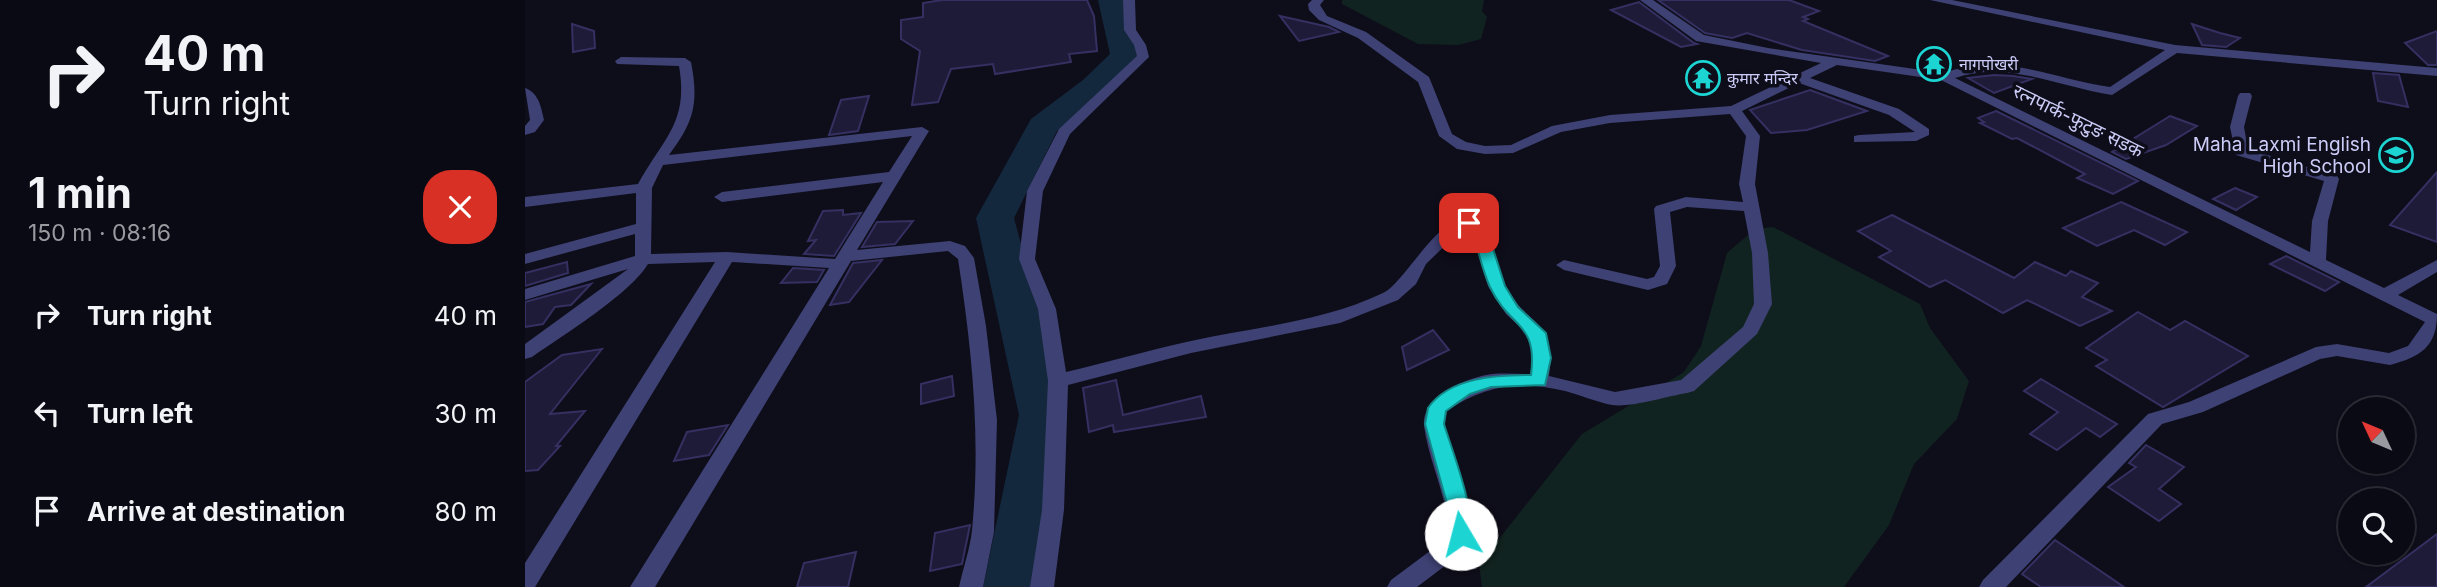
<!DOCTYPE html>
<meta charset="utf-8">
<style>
body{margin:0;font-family:Inter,"Noto Sans Devanagari",sans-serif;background:#181822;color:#f1f3f6;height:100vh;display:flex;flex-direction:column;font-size:26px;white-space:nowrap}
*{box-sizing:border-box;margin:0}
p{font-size:23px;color:#999aa0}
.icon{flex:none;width:38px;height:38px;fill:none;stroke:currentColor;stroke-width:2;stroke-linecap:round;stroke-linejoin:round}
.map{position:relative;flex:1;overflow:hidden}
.side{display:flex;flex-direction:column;background:#0a0a14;width:525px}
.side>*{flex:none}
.banner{background:#0a0a14;color:#f1f3f6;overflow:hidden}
.needle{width:46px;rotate:314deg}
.buttons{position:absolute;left:1813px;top:397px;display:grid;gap:14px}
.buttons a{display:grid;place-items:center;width:77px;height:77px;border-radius:50%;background:#0a0a14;box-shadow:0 2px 5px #0004,0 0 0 2px #2a2b34;font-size:35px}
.pin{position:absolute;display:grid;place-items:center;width:60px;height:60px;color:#fff;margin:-30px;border-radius:14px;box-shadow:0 4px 10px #0006}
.me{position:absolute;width:77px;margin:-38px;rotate:352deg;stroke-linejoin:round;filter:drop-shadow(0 0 5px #0008)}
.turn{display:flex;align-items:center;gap:24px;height:147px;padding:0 28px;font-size:32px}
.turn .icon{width:91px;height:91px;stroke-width:2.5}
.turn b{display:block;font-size:49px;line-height:60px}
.round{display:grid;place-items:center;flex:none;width:74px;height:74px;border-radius:28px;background:#181822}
.head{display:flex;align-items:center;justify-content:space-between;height:119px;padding:0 28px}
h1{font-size:42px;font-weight:700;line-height:52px}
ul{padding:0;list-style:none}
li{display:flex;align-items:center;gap:21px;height:98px;padding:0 28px}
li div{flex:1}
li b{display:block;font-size:26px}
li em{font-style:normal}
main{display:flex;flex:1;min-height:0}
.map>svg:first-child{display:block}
</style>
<main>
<section class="side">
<div class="banner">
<div class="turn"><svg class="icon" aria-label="right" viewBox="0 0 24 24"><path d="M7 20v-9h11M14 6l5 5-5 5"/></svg><div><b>40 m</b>Turn right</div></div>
</div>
<div class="head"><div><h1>1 min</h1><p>150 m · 08:16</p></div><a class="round" style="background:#d93025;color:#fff"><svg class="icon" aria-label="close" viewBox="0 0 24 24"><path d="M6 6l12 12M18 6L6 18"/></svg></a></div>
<ul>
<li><svg class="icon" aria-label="right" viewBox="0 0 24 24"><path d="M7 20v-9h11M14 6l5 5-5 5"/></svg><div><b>Turn right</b></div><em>40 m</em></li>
<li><svg class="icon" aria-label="left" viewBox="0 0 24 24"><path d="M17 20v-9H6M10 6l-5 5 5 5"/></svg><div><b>Turn left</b></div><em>30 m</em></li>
<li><svg class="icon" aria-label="arrive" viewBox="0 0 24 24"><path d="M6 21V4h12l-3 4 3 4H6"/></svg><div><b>Arrive at destination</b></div><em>80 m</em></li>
</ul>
</section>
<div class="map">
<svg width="1912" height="587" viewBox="0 0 1912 587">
<rect width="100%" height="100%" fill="#0e0d1a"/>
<g fill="#112320">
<path d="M817 0H959L957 11 962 17 956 39 933 45 893 44 817 4Z"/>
<path d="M1248 227 1395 304 1405 328 1444 381 1432 419 1389 464 1364 525 1319 587H957L954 564 1057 434 1159 372 1176 346 1202 253 1230 229Z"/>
</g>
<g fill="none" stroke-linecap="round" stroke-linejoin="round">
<path fill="#13283d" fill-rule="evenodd" d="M573 0H599L615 56 580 94 532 131 489 218 542 415 516 587H458L494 415 451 218 506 119 558 80 585 54Z"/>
</g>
<g fill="#1e1b38" stroke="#343061" stroke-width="2">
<path d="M417 0H562L569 16 572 51 544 54 546 62 470 74 468 64 426 69 413 102 387 105 395 51 376 39V20L398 17V3Z"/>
<path d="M1133 0H1264L1294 11 1278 17 1283 19 1278 21 1363 56 1350 61 1277 50 1222 33 1207 38 1180 33Z"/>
<path d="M1114 2 1169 43 1172 44 1156 47 1086 10Z"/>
<path d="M755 16 804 27 814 32 774 41Z"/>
<path d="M47 24 69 31 70 48 48 52Z"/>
<path d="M1667 24 1695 33 1715 38 1701 47 1677 45Z"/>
<path d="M1912 31V65H1903L1880 43Z"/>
<path d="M1848 73 1874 75 1883 107 1853 101Z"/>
<path d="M1469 75 1488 76 1507 79 1469 93 1443 78Z"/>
<path d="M1285 90 1342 111 1282 130 1246 133 1225 110Z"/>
<path d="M344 96 333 131 304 135 316 100Z"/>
<path d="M1471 111 1613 181 1588 194 1552 178 1560 174 1492 138 1487 139 1455 123 1459 122 1453 118Z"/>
<path d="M1645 116 1672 126 1641 145 1601 159 1587 152Z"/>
<path d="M1912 172V242L1865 225Z"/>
<path d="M1710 188 1732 197 1711 210 1688 199Z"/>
<path d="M1596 202 1662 232 1640 245 1609 230 1572 246 1538 228Z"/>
<path d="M318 210V215L336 213 309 256 279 254 291 240 283 241 298 211Z"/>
<path d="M1367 215 1489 278 1510 262 1541 276 1546 271 1573 283 1557 297 1587 311 1555 326 1502 300 1478 313 1420 280 1405 287 1354 257 1366 251 1333 231Z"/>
<path d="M388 221 370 244 337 247 352 222Z"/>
<path d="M1761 256 1814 282 1800 291 1745 264Z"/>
<path d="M357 260 324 302 305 305 328 263Z"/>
<path d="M42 262 43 273 0 286V273Z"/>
<path d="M268 268 299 270 292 282 256 283Z"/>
<path d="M66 284 46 305 30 307 18 324 0 327V302Z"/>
<path d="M1613 312 1645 330 1660 321 1723 356 1638 407 1571 366 1582 360 1561 348Z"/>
<path d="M908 330 924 350 882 370 877 347Z"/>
<path d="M77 349 25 414 60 411 31 446H35L13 470 0 471V382L37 355Z"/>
<path d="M427 376 429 396 396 404V384Z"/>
<path d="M1516 379 1592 424 1575 437 1561 428 1532 450 1505 434 1533 412 1499 391Z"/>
<path d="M591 380 598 415 676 396 681 417 589 432 588 425 564 432 558 388Z"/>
<path d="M203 425 184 455 149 461 162 432Z"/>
<path d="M1621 445 1659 467 1634 489 1656 504 1634 521 1583 487 1611 467 1604 463Z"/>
<path d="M445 525 437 564 405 571 410 533Z"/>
<path d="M1912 534V587H1841Z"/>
<path d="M1530 540 1599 587H1516L1497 574Z"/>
<path d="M331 552 323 587H272L279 563Z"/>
</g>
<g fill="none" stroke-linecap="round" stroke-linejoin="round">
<g fill="#3e4173" fill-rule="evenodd">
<path d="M598 0H610L611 30 621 45 624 57 545 134 518 191 510 259 531 309 541 372C583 362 624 350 666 341 730 327 797 322 858 293 883 282 926 187 962 227 968 247 972 271 982 289 1006 330 1031 318 1024 376L1090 392 1156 380 1218 327 1229 304 1227 253 1219 211 1162 207 1145 212 1151 266 1142 284 1123 290 1039 270 1031 265 1039 260 1122 279 1129 277 1135 266 1129 209 1131 206 1161 197 1218 202 1214 184 1221 136 1205 114 1085 123 1036 132 988 153 960 154 932 149 914 136 893 82 833 38 794 20 784 10 783 4 787 0H799L795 5 802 16 841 32 904 77 927 134 941 142 960 146 986 145 1027 126 1085 115 1206 106 1296 63 1171 41 1115 0H1128L1179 35 1243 48 1418 73C1482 52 1523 78 1585 87L1640 50 1405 0H1427L1650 45 1912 68V76L1652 53 1587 95C1535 87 1482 60 1430 78L1785 252 1787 221 1799 181 1711 155 1705 127 1713 96 1715 93H1725L1727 96 1719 127 1723 149 1812 176 1814 179 1803 221 1801 260 1859 288 1912 260V272L1873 295 1912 314C1912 347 1895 357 1865 365L1812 356 1795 359 1678 412 1637 424 1481 587H1454L1458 580 1623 414 1664 402 1791 347 1812 344 1864 353 1883 346 1900 322 1416 80 1312 65 1285 78 1374 109 1404 129V135L1391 141 1329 142V136L1334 135 1390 132 1364 115 1274 83 1217 111 1235 136 1230 184 1243 253 1247 304 1232 334 1169 391 1162 393C1143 396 1105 408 1087 405 1071 402 1056 395 1040 391 995 380 960 385 922 411L919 424 945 511 947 534 933 556 892 587H862L866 580 917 542 924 532C922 496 904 462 899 426 896 396 943 377 967 374 980 373 993 374 1005 374L1008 358 1004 335 981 314 963 286 947 230 937 229 901 264 891 284 873 300 815 323 666 353 543 385 539 510 529 587H505L517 510 523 381 513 309 494 259 502 191 534 129 612 56 609 45 599 30Z"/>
<path d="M96 57 160 58 166 62C174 103 169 122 144 155L397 127 404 131 332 250 425 241 440 246 449 258 461 326 472 420 469 532 458 587H434C438 568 445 549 447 530 456 437 447 350 433 259L423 251 326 261 130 587H105L304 268 207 262 10 587H0V563L190 262 123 264C105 294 37 336 7 357L0 359V344L103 269 0 300V289L110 256V234L0 264V254L111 224V193L0 207V197L113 184C138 138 164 123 154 66L92 64 90 61ZM387 136 364 172 197 192 189 197 197 202 358 182 310 259 202 252 126 254 127 188 138 165Z"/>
<path d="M0 88C14 93 16 107 19 120L10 132 0 135V126L5 120Z"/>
</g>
</g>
<path fill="#1cd5d3" stroke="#128a89" stroke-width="2" d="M944 219 961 227 980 286 993 307 1021 333 1026 358 1020 385 966 387 945 394 921 411 919 424C926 448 954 518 943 539L936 542 929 539 924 511 900 424 903 408C924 377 973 375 1006 375 1013 321 985 329 965 287 957 270 953 248 947 230L937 223Z"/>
<defs>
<g id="temple-ring" transform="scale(1.75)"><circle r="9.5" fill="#0e0d1a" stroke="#1cd5d3" stroke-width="1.5"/><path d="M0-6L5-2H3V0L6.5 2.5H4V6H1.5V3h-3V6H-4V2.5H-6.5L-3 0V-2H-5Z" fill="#1cd5d3"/></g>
<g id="school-ring" transform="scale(1.75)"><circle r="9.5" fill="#0e0d1a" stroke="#1cd5d3" stroke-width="1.5"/><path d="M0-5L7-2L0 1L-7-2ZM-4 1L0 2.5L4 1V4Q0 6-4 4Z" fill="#1cd5d3"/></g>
</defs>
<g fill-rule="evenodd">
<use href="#temple-ring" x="1409" y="64"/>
<use href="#temple-ring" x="1178" y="78"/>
<use href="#school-ring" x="1871" y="155"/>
</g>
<g text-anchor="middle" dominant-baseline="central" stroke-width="7" stroke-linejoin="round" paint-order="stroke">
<g font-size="16" fill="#ccccf8" stroke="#0e0d1a" text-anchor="start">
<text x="1434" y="64">नागपोखरी</text>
<text x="1202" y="78">कुमार मन्दिर</text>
</g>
<g font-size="19" fill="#ccccf8" stroke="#0e0d1a">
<text transform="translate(1553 121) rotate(26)">रत्नपार्क-फुटुङ सडक</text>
</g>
<g font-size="19" fill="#ccccf8" stroke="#0e0d1a" text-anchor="end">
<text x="1846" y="144">Maha Laxmi English<tspan x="1846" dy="22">High School</tspan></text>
</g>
</g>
</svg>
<div class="buttons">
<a><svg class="needle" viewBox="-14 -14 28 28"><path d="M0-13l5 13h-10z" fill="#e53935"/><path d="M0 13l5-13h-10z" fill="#999aa0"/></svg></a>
<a><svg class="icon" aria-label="search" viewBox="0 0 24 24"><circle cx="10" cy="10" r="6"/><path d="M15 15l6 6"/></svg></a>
</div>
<div class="pin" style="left:944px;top:223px;background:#d93025"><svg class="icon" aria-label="arrive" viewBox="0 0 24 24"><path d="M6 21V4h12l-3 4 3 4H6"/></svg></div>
<svg class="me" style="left:936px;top:534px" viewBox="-20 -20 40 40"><circle r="19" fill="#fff"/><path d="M0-13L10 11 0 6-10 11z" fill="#1cd5d3"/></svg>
</div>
</main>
